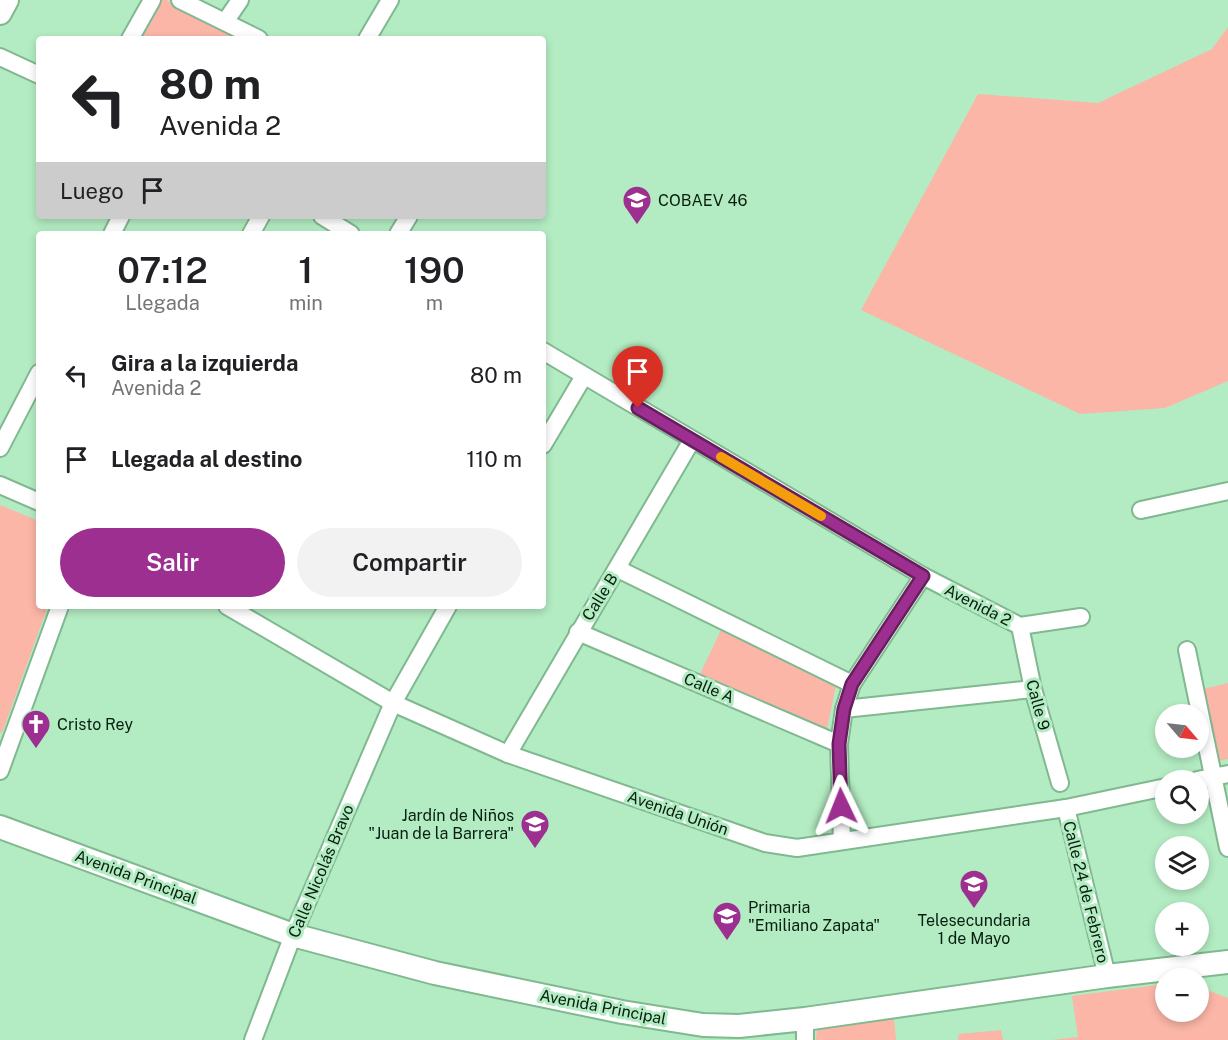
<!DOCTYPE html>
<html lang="es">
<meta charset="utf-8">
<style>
body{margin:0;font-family:"Public Sans",sans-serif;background:#f2f2f2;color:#202124;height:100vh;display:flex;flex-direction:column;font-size:22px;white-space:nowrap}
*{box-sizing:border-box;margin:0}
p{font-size:20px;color:#757577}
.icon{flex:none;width:33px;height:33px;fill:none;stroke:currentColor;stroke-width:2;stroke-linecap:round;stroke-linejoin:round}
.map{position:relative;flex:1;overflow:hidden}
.details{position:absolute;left:36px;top:231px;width:510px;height:378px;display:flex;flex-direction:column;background:#fff;border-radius:6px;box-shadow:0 3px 9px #0003}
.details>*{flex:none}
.guide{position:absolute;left:36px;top:36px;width:510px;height:183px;border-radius:6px;box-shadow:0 3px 9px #0003;background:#fff;color:#202124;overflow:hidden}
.needle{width:39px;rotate:118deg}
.controls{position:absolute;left:1155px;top:704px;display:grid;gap:12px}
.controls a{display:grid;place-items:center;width:54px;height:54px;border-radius:50%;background:#fff;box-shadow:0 3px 9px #0003;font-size:30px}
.pin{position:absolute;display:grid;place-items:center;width:51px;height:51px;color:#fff;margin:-62px -26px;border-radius:50% 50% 50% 0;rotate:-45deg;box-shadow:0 0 6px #0007}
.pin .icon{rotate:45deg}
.me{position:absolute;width:66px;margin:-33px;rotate:358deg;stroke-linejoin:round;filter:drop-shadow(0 0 4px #0008)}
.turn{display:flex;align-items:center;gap:21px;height:126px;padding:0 24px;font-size:27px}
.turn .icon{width:78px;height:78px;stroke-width:2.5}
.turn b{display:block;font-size:42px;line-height:51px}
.then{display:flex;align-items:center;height:57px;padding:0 24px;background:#0003;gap:12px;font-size:22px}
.eta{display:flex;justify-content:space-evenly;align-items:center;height:102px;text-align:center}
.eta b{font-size:36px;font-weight:600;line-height:42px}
.primary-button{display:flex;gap:12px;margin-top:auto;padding:12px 24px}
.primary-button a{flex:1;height:69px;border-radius:36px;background:#9c2f8f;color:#fff;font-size:24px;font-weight:600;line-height:69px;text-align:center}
.primary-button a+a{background:#f2f2f2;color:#202124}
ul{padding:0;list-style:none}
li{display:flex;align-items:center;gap:18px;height:84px;padding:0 24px}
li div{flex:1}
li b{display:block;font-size:22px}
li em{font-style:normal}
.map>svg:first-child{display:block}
</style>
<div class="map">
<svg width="1228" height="1040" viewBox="0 0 1228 1040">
<rect width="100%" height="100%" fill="#b3ecc2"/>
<g fill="#fbb6a7">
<path d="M155 0H166L232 35 229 39H134Z"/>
<path d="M1228 27V381L1165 408 1080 414 861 310 978 94 1098 103 1212 49Z"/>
<path d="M0 505 39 521V606H48L2 733 0 732Z"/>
<path d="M721 630 836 686 826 733 699 676Z"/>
<path d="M1228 683V759L1219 761 1203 689Z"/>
<path d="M1165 984 1166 1011H1198L1199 987 1228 998V1040H1051L1078 1037 1072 996Z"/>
<path d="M894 1018 896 1040H816L817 1029Z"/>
<path d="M1001 1030 1003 1040H958L959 1034Z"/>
</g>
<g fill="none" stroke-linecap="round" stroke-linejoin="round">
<g stroke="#80b890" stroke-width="20">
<g id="street">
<path d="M180 0 259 39"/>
<path d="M225 22 240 0"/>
<path d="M130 39 152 0"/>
<path d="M367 39 390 0"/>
<path d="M0 57 39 75"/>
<path d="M322 216 351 234"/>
<path d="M112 234 121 216"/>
<path d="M251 234 261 216"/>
<path d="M398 234 409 216"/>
<path d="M543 351 923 576 1020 626 1081 617"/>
<path d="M543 445 584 376"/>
<path d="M0 448 39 373"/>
<path d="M0 485 39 502"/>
<path d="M1141 510 1228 491"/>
<path d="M618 569 852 684"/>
<path d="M227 606 393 703 508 754 765 843 797 848 1066 808 1166 787"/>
<path d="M1020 626 1033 689 1060 783"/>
<path d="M578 632 839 744"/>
<path d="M1187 650 1228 848"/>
<path d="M844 709 1033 689"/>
<path d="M508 754 692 440"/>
<path d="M0 771 60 606"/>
<path d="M1197 780 1228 774"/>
<path d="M1066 808 1107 976"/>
<path d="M842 841 839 744 844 709 852 684 923 576"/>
<path d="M253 1040 293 935 393 703 448 606"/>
<path d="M805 1040V1019"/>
</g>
</g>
<g stroke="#80b890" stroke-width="26">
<g id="secondary">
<path d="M0 13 7 0"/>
<path d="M0 827 293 935 435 973 622 1012 703 1025 739 1026 805 1019 1107 976 1228 962"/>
</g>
</g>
<use href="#street" stroke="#fff" stroke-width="16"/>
<use href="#secondary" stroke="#fff" stroke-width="22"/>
</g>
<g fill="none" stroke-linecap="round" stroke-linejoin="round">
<g stroke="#651f5d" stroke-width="15">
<path id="route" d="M638 408 923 576 852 684 844 709 839 744 841 806"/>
</g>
<use href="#route" stroke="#9c2f8f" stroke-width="10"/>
<path stroke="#f59e0b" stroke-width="10" d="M721 457 821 516"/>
</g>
<defs>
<g id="school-pin" transform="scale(1.5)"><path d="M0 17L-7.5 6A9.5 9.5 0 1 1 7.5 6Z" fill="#9c2f8f" stroke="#b3ecc2"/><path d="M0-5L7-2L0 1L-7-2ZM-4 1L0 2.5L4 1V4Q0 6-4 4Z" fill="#fff"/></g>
<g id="church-pin" transform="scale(1.5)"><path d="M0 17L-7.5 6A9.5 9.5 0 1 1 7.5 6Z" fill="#9c2f8f" stroke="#b3ecc2"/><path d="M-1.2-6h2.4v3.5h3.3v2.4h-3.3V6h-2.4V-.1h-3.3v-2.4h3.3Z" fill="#fff"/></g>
</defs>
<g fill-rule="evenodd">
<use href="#school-pin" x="637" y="200"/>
<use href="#church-pin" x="36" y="724"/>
<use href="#school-pin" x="535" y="824"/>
<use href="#school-pin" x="974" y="884"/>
<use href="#school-pin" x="727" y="916"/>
</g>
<g text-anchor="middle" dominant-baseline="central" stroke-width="6" stroke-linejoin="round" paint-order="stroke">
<g font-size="16" fill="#081f10" stroke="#b3ecc2" text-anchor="start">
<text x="658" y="200">COBAEV 46</text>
<text x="57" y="724">Cristo Rey</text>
<text x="514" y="815" text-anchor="end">Jardín de Niños<tspan x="514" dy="18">"Juan de la Barrera"</tspan></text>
<text x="748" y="907">Primaria<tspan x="748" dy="18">"Emiliano Zapata"</tspan></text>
<text x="974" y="920" text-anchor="middle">Telesecundaria<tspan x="974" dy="18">1 de Mayo</tspan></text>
</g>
<g font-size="16" fill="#081f10" stroke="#b3ecc2">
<text transform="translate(600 597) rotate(-58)">Calle B</text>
<text transform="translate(978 605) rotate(27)">Avenida 2</text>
<text transform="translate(709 688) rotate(23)">Calle A</text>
<text transform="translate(1038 705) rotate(75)">Calle 9</text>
<text transform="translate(678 813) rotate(19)">Avenida Unión</text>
<text transform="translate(321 871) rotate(-67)">Calle Nicolás Bravo</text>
<text transform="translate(136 877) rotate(20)">Avenida Principal</text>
<text transform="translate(1086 892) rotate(76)">Calle 24 de Febrero</text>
<text transform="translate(603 1007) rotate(11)">Avenida Principal</text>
</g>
</g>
</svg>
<div class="controls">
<a><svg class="needle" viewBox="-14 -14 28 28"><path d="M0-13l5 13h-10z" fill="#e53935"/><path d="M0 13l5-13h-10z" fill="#757577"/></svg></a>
<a><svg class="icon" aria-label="search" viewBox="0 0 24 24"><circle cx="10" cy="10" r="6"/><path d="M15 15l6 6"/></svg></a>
<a><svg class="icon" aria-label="layers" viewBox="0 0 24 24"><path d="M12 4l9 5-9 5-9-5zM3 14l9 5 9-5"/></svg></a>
<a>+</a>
<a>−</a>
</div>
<div class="pin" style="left:638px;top:408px;background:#d93025"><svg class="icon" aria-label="arrive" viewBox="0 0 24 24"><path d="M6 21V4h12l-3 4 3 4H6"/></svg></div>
<svg class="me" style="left:841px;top:806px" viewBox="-20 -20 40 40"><path d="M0-17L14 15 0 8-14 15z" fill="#9c2f8f" stroke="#fff" stroke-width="4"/></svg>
<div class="guide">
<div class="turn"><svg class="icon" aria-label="left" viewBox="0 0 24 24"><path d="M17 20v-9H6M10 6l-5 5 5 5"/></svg><div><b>80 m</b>Avenida 2</div></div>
<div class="then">Luego<svg class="icon" aria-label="arrive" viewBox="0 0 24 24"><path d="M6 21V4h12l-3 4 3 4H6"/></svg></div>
</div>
<section class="details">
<div class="eta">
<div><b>07:12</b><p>Llegada</p></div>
<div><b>1</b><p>min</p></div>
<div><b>190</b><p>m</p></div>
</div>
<ul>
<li><svg class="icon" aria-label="left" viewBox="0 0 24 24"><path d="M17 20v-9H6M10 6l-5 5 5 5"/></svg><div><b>Gira a la izquierda</b><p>Avenida 2</p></div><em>80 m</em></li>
<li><svg class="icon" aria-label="arrive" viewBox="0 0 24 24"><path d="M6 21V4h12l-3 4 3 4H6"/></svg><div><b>Llegada al destino</b></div><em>110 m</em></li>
</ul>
<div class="primary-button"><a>Salir</a><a>Compartir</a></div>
</section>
</div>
